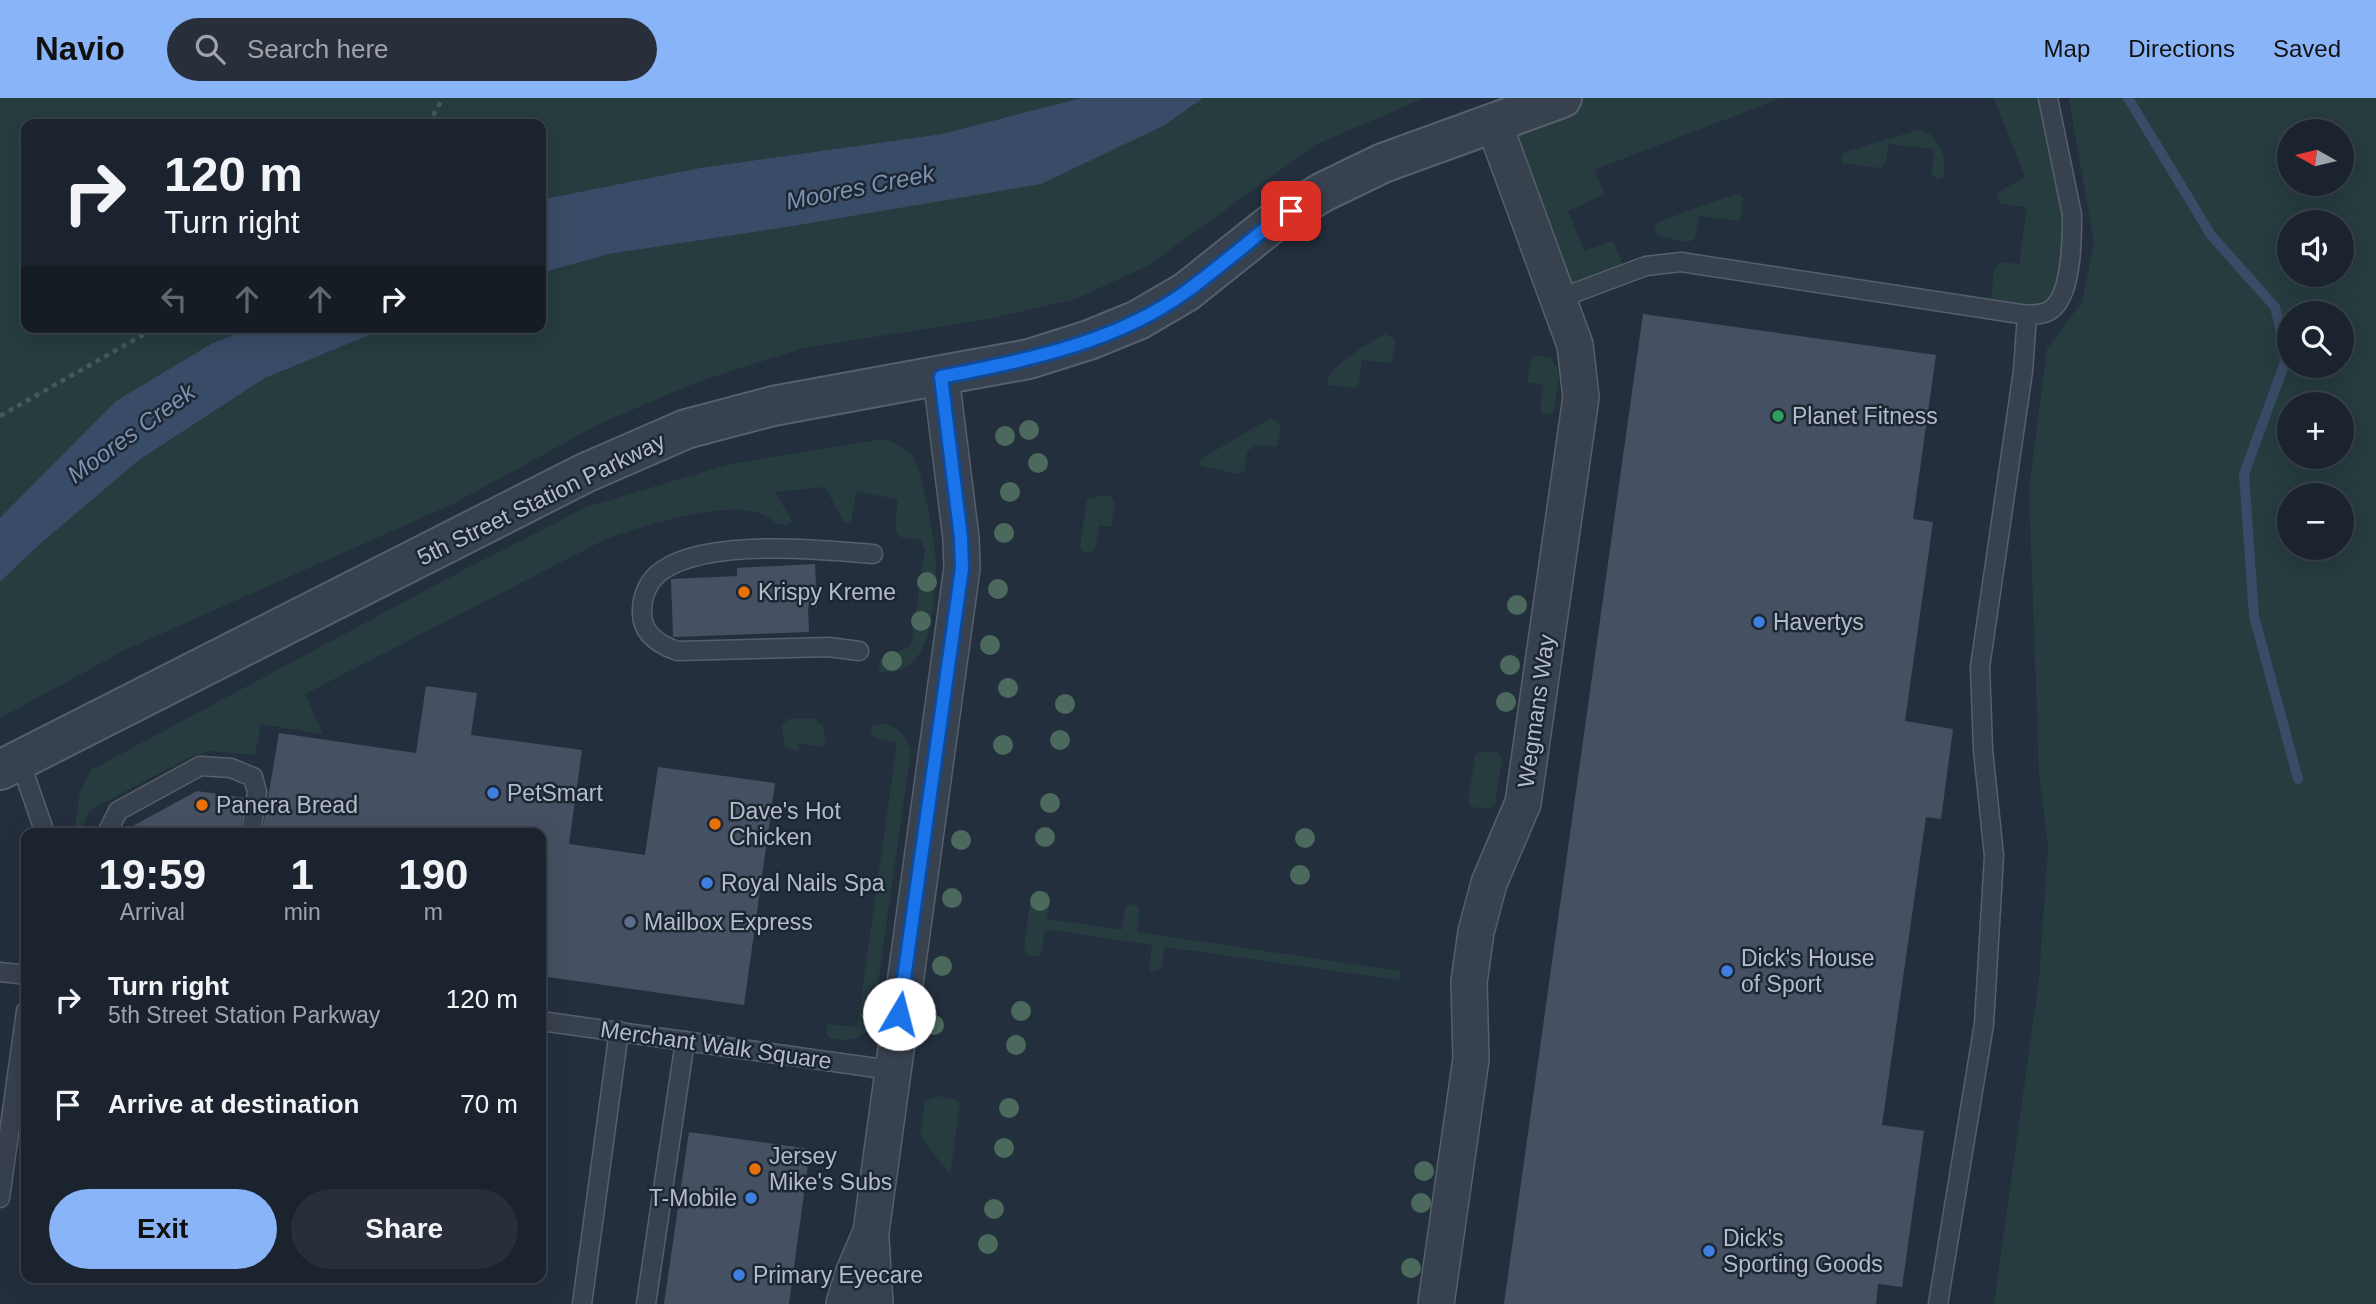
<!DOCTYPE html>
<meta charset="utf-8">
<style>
body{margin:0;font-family:Helvetica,sans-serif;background:#282f3a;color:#f1f3f6;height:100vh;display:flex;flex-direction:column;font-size:26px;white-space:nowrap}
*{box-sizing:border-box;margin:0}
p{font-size:23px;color:#a0a4aa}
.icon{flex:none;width:38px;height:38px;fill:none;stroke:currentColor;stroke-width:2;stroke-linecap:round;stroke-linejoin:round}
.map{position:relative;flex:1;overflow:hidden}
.details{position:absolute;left:21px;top:730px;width:525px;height:455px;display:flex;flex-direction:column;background:#1b232e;border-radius:14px;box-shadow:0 7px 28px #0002,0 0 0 2px #39404a}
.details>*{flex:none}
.banner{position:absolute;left:21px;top:21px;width:525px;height:214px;border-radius:14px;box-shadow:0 7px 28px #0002,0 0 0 2px #39404a;background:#1b232e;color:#f1f3f6;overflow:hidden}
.needle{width:46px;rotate:278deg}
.buttons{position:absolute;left:2277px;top:21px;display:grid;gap:14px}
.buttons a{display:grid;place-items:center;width:77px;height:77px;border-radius:50%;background:#1b232e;box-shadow:0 7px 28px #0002,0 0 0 2px #39404a;font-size:35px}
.pin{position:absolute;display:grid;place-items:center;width:60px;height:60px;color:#fff;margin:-30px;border-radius:14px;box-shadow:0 4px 10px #0006}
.me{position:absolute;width:77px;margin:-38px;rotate:8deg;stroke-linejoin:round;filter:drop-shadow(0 0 5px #0008)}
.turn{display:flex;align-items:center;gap:24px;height:147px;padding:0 28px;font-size:32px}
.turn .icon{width:91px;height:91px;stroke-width:2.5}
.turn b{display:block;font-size:49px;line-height:60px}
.lanes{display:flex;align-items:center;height:66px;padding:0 28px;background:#0003;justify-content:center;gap:35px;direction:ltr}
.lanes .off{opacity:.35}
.eta{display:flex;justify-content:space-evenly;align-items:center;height:119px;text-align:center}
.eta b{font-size:42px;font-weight:800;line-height:49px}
.button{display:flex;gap:14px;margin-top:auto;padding:14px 28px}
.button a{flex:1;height:80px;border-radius:42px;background:#8ab4f8;color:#111;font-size:28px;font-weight:800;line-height:80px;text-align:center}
.button a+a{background:#282f3a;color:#f1f3f6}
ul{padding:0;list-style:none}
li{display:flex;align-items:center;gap:21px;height:105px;padding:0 28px}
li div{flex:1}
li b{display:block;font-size:26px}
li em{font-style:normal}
header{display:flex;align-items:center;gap:42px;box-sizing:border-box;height:98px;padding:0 35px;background:#8ab4f8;color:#111}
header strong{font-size:33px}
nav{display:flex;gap:38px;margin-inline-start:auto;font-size:24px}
.search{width:490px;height:63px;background:#282f3a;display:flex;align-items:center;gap:18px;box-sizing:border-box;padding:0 24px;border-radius:38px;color:#a0a4aa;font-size:26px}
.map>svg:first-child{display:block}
</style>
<header>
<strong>Navio</strong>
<div class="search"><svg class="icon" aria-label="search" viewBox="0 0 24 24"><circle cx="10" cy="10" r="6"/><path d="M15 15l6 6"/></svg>Search here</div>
<nav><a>Map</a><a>Directions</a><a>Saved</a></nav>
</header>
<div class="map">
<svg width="2376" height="1206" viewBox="0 0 2376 1206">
<rect width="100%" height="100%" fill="#242f3e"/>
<g fill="#263c3f" fill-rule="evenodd">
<path d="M0 0H1081L942 36 700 70 541 103V26H26V229H254L213 245 0 420Z"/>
<path d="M1203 0H1425L1315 47 1149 167 1076 201 988 221 804 250 700 283 599 326 455 405 127 551 0 620V484L40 446 139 362 265 280 389 229H541V175L609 156 780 130 1165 27Z"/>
<path d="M1562 0H1781L1594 72 1605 96 1568 113 1584 153 1613 143 1626 175 1558 201 1494 26Z"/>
<path d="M1994 0H2048L2072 117 2054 209 1990 211 1994 172 2000 164 2019 166 2027 109 2000 106 1997 95 2025 79Z"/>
<path d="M2069 0H2376V1206H1994L2039 881 2048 749 2039 676 2029 390 2047 251 2082 204 2094 146ZM2289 33H2342V86H2289ZM2289 124H2342V177H2289ZM2289 215H2342V268H2289ZM2289 306H2342V359H2289ZM2289 397H2342V450H2289Z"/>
<path d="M1918 32C1938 33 1949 63 1943 80L1938 82 1931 76 1935 51 1889 46 1885 66 1880 70 1842 65 1841 58 1845 54Z"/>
<path d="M1735 96H1740L1743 101 1740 123 1699 118 1695 141 1688 144 1657 138 1654 130 1658 124Z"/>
<path d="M1385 236 1395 241 1392 265 1362 262 1359 286 1354 290 1329 287 1327 282C1339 262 1365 247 1385 236Z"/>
<path d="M1534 257 1551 260 1557 270 1559 280 1554 313 1549 317 1543 316 1540 311 1543 287 1527 284 1530 263Z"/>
<path d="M1269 321 1277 323 1281 328 1277 349 1257 347 1247 353 1245 372 1239 376 1201 368 1200 363 1204 359Z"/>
<path d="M884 341C894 344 904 349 912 357 923 371 937 452 936 471 936 491 931 540 920 555 911 570 896 576 879 574L880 562 911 548 925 452 921 442 900 439 895 431 898 401 856 394 851 425 844 424 825 389 775 394 792 423 785 427 777 426C746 392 644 428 606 441L305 596 323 636 261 626 255 657 210 653 192 658 92 711 85 720 82 735H74L80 694 91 672 469 469 587 409 730 366Z"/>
<path d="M1103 397 1112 399 1115 407 1111 429 1099 427 1095 451 1090 455 1083 454 1080 449 1087 401Z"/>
<path d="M813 620 823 627 826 641 823 649 799 645 798 653 785 650 782 628 788 621Z"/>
<path d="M885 626C899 631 906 637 911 652L872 928C860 942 847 944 830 940L826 935 828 926 857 929 897 645 873 639 870 633 873 627Z"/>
<path d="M1480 653 1498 655 1502 660 1495 707 1488 711 1472 709 1468 704 1475 657Z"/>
<path d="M1036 793 1047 794 1050 800 1047 821 1122 832 1126 808 1136 806 1140 810 1137 834 1400 873 1399 882 1165 849 1161 871 1151 874 1149 870 1152 847 1045 831 1042 854 1038 859 1027 857 1024 850 1031 798Z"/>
<path d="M940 998 956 1002 960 1006 950 1077 920 1038 925 1003Z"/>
</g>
<g fill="#394c67">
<path d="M1081 0H1203L1165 27 1041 86 780 130 609 156 541 175V103L545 101 700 70 942 36Z"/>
<path d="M254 229H389L265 280 139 362 40 446 0 484V420L116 303 213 245Z"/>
</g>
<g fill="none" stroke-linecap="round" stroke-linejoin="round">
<path stroke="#394c67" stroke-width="10" d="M2128 0 2211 137 2275 209 2287 259 2244 376 2254 518 2298 681"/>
</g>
<g fill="#455162">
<path d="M1643 216 1936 257 1913 421 1933 424 1905 623 1953 631 1941 721 1926 719 1882 1027 1924 1033 1902 1189 1878 1186 1876 1206H1504Z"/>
<path d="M815 466 817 509H808L809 534 673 539 671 481 737 478V470Z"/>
<path d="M426 588 477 595 471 637 582 652 569 746 645 757 658 669 775 685 744 907 541 878V735H262L279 635 416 655Z"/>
<path d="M197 693 245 700 240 735H120Z"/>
<path d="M689 1034 810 1051 789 1206H664Z"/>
</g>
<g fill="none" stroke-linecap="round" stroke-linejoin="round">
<g stroke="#565f6c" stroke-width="21">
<g id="service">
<path d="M1558 201 1646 168 1681 164 2027 217C2036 216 2046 217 2053 210 2072 193 2072 141 2072 117L2048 0"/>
<path d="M859 553 829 549 677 553C658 546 641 535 642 513 642 497 649 481 663 472 709 441 819 451 873 456"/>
<path d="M20 663 45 735"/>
<path d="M107 735 118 713 200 668 231 670 253 679 257 694 251 735"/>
<path d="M0 874 26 877"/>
<path d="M541 923 891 972"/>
<path d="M0 1100 26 913"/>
<path d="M582 1206 619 933"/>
<path d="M646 1206 685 943"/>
<path d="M1938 1206 1984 926 1994 758 1983 652 1980 569 2023 273 2027 217"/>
</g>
</g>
<g stroke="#565f6c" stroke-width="38">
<g id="minor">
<path d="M871 1141 875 1206"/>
<path d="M844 1206 853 1176 871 1134 962 470 961 440 941 279"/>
<path d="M1436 1206 1471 961 1469 884 1476 834 1489 785 1523 705 1581 299 1575 247 1494 26"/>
</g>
</g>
<g stroke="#565f6c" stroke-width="42">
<path id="tertiary" d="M0 672 585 375 686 331 773 308 1029 261 1089 242 1138 222 1186 194 1275 123 1323 94 1383 65 1562 0"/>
</g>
<g stroke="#44595c" stroke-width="4.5" stroke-dasharray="5 5" stroke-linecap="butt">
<path d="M428 26 443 0"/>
<path d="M0 318 157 229"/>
</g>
<use href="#service" stroke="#38414e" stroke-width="18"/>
<use href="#minor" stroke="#38414e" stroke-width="35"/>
<use href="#tertiary" stroke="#38414e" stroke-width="38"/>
</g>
<g fill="#4b6a5d">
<circle cx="1029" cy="332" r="10"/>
<circle cx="1005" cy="338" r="10"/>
<circle cx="1038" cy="365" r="10"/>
<circle cx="1010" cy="394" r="10"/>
<circle cx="1004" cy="435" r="10"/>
<circle cx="927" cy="484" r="10"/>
<circle cx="998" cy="491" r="10"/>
<circle cx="1517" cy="507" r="10"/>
<circle cx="921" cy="523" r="10"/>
<circle cx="990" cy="547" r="10"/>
<circle cx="892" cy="563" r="10"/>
<circle cx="1510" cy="567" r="10"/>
<circle cx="1008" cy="590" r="10"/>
<circle cx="1506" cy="604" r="10"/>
<circle cx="1065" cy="606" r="10"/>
<circle cx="1060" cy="642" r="10"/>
<circle cx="1003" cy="647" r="10"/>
<circle cx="1050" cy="705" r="10"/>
<circle cx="1045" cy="739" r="10"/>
<circle cx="1305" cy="740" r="10"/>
<circle cx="961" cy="742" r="10"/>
<circle cx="1300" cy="777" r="10"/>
<circle cx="952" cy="800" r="10"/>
<circle cx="1040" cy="803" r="10"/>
<circle cx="942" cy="868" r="10"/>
<circle cx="1021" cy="913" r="10"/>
<circle cx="934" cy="927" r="10"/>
<circle cx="1016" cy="947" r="10"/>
<circle cx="1009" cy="1010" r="10"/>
<circle cx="1004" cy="1050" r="10"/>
<circle cx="1424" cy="1073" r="10"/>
<circle cx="1421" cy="1105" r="10"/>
<circle cx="994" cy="1111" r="10"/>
<circle cx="988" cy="1146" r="10"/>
<circle cx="1411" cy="1170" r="10"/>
</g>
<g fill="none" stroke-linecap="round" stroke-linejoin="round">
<g stroke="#114b97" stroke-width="18">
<path id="route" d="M899 916 962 470 961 440 941 279C1026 262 1116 245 1187 193 1217 171 1246 146 1275 123L1291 113"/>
</g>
<use href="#route" stroke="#1a73e8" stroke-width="12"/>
</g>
<circle fill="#2e9e5b" stroke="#1d2633" stroke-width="2.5" cx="1778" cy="318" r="7"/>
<g fill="#e8710a" stroke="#1d2633" stroke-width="2.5">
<circle cx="744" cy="494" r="7"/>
<circle cx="202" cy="707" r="7"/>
<circle cx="715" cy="726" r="7"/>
<circle cx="755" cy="1071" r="7"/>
</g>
<g fill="#3f7fe0" stroke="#1d2633" stroke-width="2.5">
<circle cx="1759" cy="524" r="7"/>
<circle cx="493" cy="695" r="7"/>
<circle cx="707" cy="785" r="7"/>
<circle cx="1727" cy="873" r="7"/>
<circle cx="751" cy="1100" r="7"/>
<circle cx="1709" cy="1153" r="7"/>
<circle cx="739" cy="1177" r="7"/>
</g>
<circle fill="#5c6f8a" stroke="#1d2633" stroke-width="2.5" cx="630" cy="824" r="7"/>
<g text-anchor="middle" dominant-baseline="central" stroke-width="5" stroke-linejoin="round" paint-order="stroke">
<g font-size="23" fill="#b4bcc9" stroke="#1d2633" text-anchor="start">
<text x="1792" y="318">Planet Fitness</text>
<text x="758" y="494">Krispy Kreme</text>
<text x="1773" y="524">Havertys</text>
<text x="507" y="695">PetSmart</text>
<text x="216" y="707">Panera Bread</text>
<text x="729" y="713">Dave's Hot<tspan x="729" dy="26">Chicken</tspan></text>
<text x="721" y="785">Royal Nails Spa</text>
<text x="644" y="824">Mailbox Express</text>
<text x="1741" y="860">Dick's House<tspan x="1741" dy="26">of Sport</tspan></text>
<text x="769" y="1058">Jersey<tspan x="769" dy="26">Mike's Subs</tspan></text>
<text x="737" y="1100" text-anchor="end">T-Mobile</text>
<text x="1723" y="1140">Dick's<tspan x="1723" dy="26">Sporting Goods</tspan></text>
<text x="753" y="1177">Primary Eyecare</text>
</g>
<g font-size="23" fill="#b4bcc9" stroke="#1d2633">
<text transform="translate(541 401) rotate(-26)">5th Street Station Parkway</text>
<text transform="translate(1536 613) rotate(-82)">Wegmans Way</text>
<text transform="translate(716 947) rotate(8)">Merchant Walk Square</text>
</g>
<g font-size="24" font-style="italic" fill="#7c92b1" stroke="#1d2633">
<text transform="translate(860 89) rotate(-11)">Moores Creek</text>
<text transform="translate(131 335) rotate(-36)">Moores Creek</text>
</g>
</g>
</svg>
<div class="buttons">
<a><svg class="needle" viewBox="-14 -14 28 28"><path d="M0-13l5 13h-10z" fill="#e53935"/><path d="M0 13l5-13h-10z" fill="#a0a4aa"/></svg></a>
<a><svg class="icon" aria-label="sound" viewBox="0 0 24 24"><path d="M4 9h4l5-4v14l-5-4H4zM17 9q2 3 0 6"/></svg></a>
<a><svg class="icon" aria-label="search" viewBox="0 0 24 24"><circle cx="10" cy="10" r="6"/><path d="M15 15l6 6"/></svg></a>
<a>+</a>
<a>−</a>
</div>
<div class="pin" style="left:1291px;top:113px;background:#d93025"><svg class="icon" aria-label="arrive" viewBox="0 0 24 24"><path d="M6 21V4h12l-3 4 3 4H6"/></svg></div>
<svg class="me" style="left:899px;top:916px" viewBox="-20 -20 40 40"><circle r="19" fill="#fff"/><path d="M0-13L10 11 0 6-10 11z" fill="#1a73e8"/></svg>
<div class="banner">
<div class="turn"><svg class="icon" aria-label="right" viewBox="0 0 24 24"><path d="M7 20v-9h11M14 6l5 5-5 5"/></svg><div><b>120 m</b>Turn right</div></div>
<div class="lanes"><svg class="icon off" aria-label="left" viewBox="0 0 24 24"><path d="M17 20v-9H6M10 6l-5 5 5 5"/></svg><svg class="icon off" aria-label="ahead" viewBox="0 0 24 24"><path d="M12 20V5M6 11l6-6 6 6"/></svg><svg class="icon off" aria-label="ahead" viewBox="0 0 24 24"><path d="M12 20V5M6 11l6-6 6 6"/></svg><svg class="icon" aria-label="right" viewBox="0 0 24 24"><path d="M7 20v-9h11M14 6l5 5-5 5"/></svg></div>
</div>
<section class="details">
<div class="eta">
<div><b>19:59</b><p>Arrival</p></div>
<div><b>1</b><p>min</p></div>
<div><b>190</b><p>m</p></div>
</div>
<ul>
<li><svg class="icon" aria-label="right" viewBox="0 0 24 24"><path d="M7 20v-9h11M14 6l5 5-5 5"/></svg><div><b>Turn right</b><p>5th Street Station Parkway</p></div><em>120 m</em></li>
<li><svg class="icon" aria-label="arrive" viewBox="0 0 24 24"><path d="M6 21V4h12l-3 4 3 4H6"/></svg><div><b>Arrive at destination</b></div><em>70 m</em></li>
</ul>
<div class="button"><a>Exit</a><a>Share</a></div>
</section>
</div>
